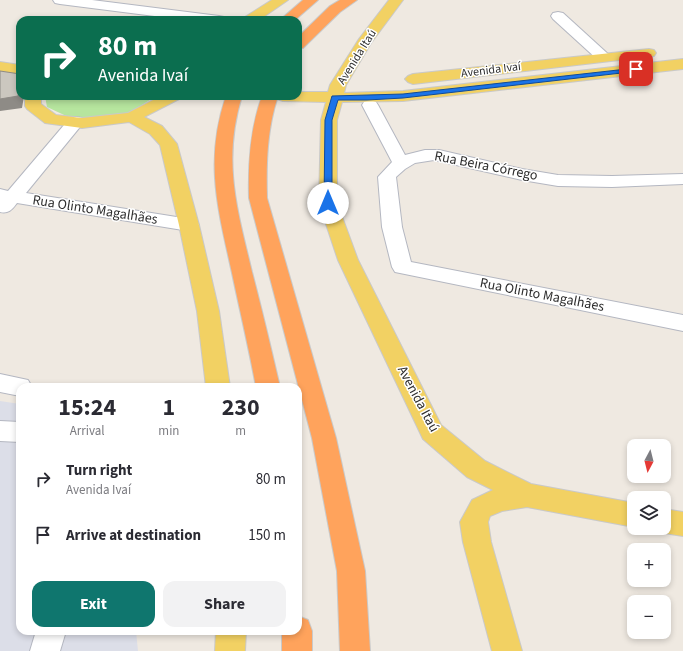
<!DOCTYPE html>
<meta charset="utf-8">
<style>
body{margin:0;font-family:"Source Sans 3",sans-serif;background:#f2f2f3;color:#2b2b33;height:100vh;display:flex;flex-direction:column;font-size:15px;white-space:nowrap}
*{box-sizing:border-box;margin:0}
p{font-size:13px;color:#7c7c81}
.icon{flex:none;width:22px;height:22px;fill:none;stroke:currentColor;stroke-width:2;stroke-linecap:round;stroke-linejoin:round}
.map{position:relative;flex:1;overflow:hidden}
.sheet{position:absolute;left:16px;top:383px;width:286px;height:252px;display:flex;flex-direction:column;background:#fff;border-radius:12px;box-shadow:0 2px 6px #0003}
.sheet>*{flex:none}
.top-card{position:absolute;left:16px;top:16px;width:286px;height:84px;border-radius:12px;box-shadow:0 2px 6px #0003;background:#0b6e4f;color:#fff;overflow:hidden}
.needle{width:26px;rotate:187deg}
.fabs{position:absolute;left:627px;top:439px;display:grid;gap:8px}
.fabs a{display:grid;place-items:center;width:44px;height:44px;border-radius:8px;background:#fff;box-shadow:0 2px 6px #0003;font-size:20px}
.pin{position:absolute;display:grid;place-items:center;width:34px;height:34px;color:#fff;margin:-17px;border-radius:8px;box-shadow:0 2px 6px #0006}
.me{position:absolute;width:44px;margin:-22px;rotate:0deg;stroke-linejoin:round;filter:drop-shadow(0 0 3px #0008)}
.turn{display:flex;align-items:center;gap:14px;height:84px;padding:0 16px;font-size:18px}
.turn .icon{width:52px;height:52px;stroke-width:2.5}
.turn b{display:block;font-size:28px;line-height:34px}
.eta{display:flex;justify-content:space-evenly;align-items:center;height:68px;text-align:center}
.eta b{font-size:24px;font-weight:700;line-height:28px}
.primary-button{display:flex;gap:8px;margin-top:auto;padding:8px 16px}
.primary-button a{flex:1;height:46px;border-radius:12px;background:#0f766e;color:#fff;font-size:16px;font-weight:700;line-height:46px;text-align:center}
.primary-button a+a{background:#f2f2f3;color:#2b2b33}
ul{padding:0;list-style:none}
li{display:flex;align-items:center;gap:12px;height:56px;padding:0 16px}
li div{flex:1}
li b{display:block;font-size:15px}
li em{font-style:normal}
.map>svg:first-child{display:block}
</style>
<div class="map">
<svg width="683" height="651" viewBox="0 0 683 651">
<rect width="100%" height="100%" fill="#efe9e1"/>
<path fill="#dcdee8" d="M0 401 20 404V631H136L138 651H0Z"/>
<path fill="#b6e59e" d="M45 96H91L150 100 127 114 77 121 47 107Z"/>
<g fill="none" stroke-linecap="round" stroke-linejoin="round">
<g stroke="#b4b7c1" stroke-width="2">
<g id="minor">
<path d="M53 0H92L219 16 224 17 226 20H186L60 4 55 3Z"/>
<path d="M558 12 563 13 608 54 610 57 608 60 603 61 598 60 553 19 551 16 553 13Z"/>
<path d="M370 100 376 102 378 105 405 155 425 150H439L522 169 558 175 612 176 683 174V184L612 187 558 186 522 180 434 160 415 163 405 169 396 177 402 227 411 262 683 315V331L395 272 392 267 382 227 378 177 392 162 362 105 364 102Z"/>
<path d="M76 117 82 118 84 122 26 193 189 219 196 221 199 225 196 229 189 231 17 203C12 210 8 214 0 212V189L8 191 70 118Z"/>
<path d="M0 374 28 380 32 387H20V396L0 392Z"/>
<path d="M0 421 20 422V442L0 441Z"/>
<path d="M36 631H66L60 651H30Z"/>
</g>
</g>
<g stroke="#c9c9c9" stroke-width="2">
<g id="major">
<path d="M272 0H288L259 20H243L245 17Z"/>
<path d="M389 0H403L371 43 346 85 344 93 403 91 683 59V69L403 101 342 102 337 120V203L358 260 441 425 485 461 531 484 634 503V527L527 507 502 511 490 516 488 522 491 542 522 651H492L463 542 460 522 472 500 493 490 467 477 423 439 338 260 319 203 321 120 326 102 283 101 277 99 275 96H298V92H328L330 85 359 39Z"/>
<path d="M649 49 654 50 656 53 654 56 413 84 408 82 405 79 408 76 413 74Z"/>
<path d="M0 62 20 65V75L0 72Z"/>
<path d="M25 96H41V104L56 115 82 118 128 113 161 96H181L179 99 144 117 162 126 177 144 199 225 219 311 230 387H206L197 311 179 225 160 145 150 134 129 122 82 128 45 123 27 109 25 106Z"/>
<path d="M664 509 683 512V536L664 533 654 530V528H664Z"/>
<path d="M216 631H246L245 651H215Z"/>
</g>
</g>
<g stroke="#c9c9c9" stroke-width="2">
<g id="highway">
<path d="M303 0H318L295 20H280Z"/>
<path d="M340 0H357L340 12 303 48 298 49V37L330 6Z"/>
<path d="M226 96H242C222 161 237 209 252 272 262 310 271 348 280 387H256C249 349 240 311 232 273 218 209 204 161 226 96Z"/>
<path d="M262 96H278C267 129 266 163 267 198L336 438 365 571 370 651H340L337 571 312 438 249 198C248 163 250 129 262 96Z"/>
<path d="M298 616 308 620 312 631V651H282V631H298Z"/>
</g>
</g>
<use href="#minor" fill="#fff" fill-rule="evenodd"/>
<use href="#major" fill="#f2d163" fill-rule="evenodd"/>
<use href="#highway" fill="#ffa35c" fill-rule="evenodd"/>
</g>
<path fill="#8e8b86" d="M20 84V96H24L22 108 0 111V99Z"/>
<path fill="#cbc7bf" stroke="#8e8b86" d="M0 71 20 74V84L18 96 0 99Z"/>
<path fill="#1a73e8" stroke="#114b97" d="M636 68H639V71L403 98 367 100H338L332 120V203L328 205 324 203 325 120 332 96 403 94Z"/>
<g text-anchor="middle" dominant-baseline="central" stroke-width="3" stroke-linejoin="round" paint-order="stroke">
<g font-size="12" fill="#2e2e2e" stroke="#fff">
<text transform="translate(357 57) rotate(-58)">Avenida Itaú</text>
<text transform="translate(491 70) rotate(-7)">Avenida Ivaí</text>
</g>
<g font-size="14" fill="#2e2e2e" stroke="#fff">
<text transform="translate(486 166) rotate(11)">Rua Beira Córrego</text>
<text transform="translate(95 210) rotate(9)">Rua Olinto Magalhães</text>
<text transform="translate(542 295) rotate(11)">Rua Olinto Magalhães</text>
<text transform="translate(418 399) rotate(62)">Avenida Itaú</text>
</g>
</g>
</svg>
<div class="fabs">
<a><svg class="needle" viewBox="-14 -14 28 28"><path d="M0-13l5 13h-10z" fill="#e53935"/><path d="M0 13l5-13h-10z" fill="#7c7c81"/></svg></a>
<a><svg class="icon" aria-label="layers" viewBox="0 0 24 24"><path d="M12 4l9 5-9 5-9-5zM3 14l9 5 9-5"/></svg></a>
<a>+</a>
<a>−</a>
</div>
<div class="pin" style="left:636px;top:69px;background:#d93025"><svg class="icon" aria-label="arrive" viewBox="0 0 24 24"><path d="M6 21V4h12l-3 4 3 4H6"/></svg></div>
<svg class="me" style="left:328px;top:203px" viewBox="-20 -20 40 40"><circle r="19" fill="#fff"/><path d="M0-13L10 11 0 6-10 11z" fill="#1a73e8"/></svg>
<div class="top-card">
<div class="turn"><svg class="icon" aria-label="right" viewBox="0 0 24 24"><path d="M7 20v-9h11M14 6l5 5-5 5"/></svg><div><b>80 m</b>Avenida Ivaí</div></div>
</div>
<section class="sheet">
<div class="eta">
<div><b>15:24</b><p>Arrival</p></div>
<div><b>1</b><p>min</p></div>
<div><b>230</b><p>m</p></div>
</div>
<ul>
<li><svg class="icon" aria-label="right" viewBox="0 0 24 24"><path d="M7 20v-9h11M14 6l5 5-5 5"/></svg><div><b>Turn right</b><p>Avenida Ivaí</p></div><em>80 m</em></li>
<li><svg class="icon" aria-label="arrive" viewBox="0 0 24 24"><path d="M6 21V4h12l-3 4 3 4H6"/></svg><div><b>Arrive at destination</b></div><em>150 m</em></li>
</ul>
<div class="primary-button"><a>Exit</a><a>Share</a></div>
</section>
</div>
